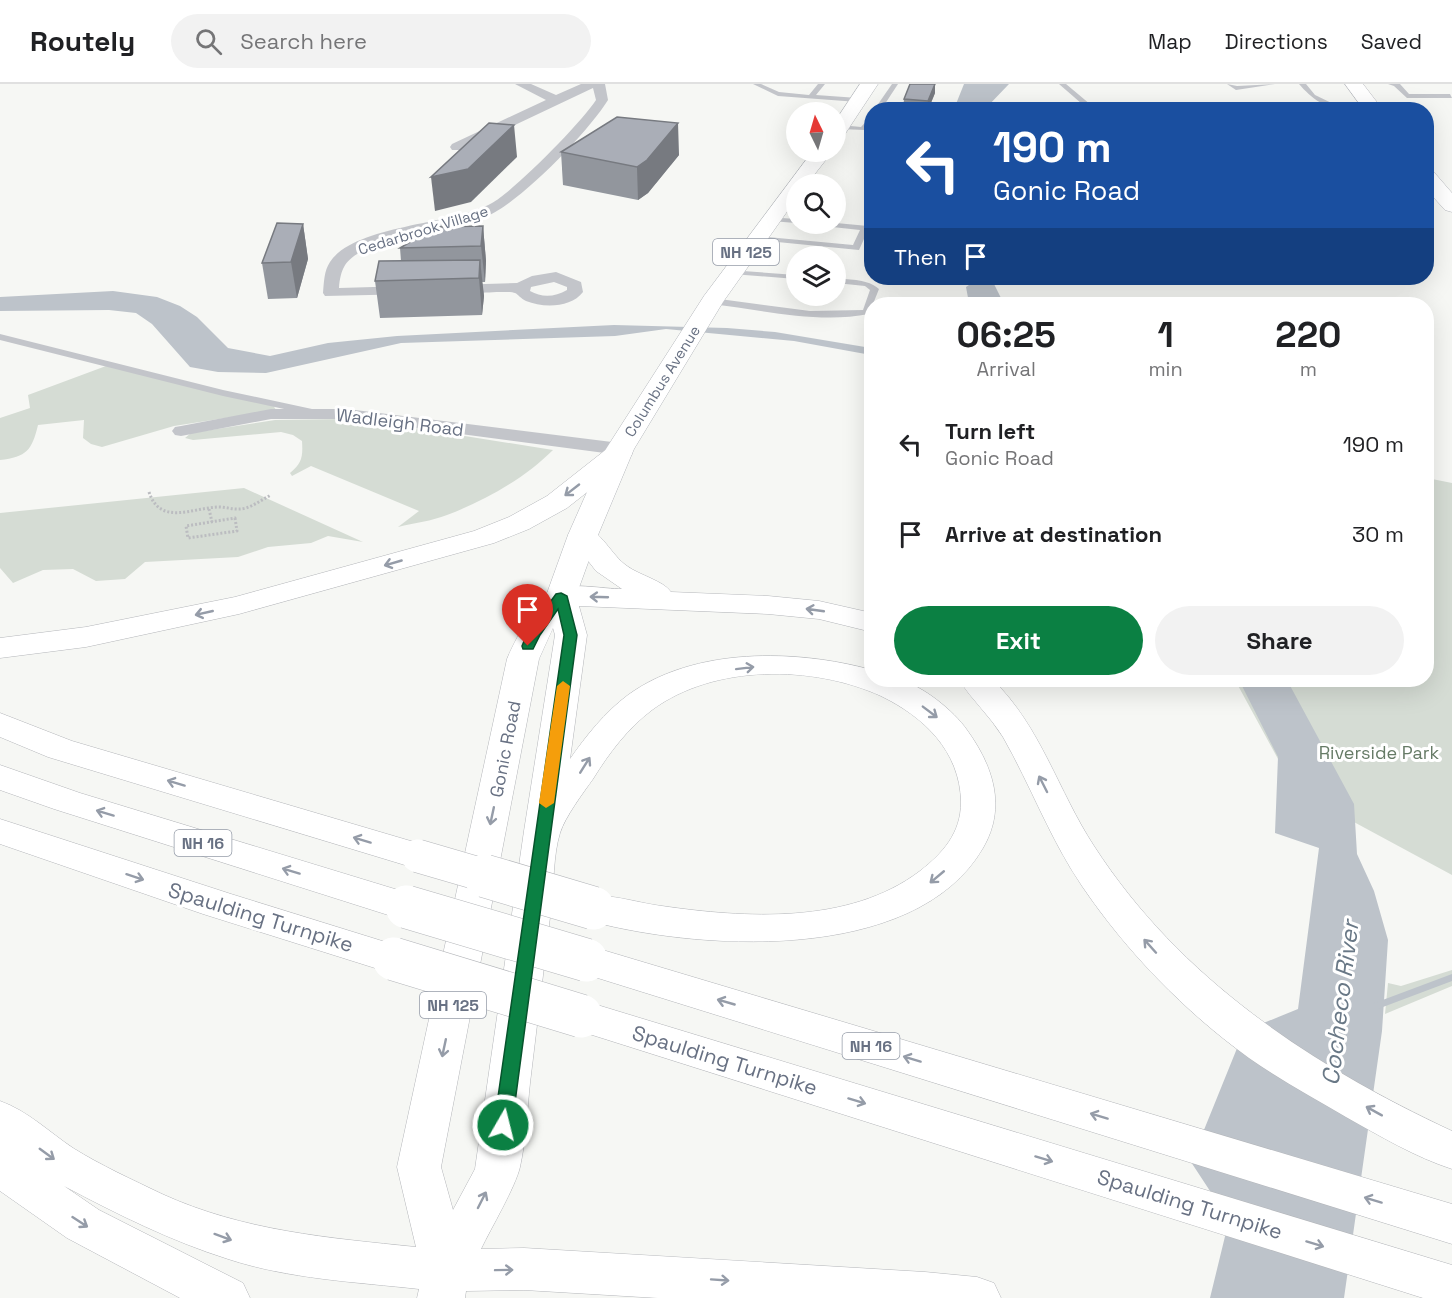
<!DOCTYPE html>
<style>
body{margin:0;font-family:"Space Grotesk",sans-serif;background:#f2f2f2;color:#202124;height:100vh;display:flex;flex-direction:column;font-size:22px;white-space:nowrap}
*{box-sizing:border-box;margin:0}
p{font-size:20px;color:#757577}
.icon{flex:none;width:33px;height:33px;fill:none;stroke:currentColor;stroke-width:2;stroke-linecap:round;stroke-linejoin:round}
.map{position:relative;flex:1;overflow:hidden}
.details{position:absolute;left:864px;top:213px;width:570px;height:390px;display:flex;flex-direction:column;background:#fff;border-radius:24px;box-shadow:0 6px 24px #0002}
.details>*{flex:none}
.guide{position:absolute;left:864px;top:18px;width:570px;height:183px;border-radius:24px;box-shadow:0 6px 24px #0002;background:#1a4fa0;color:#fff;overflow:hidden}
.needle{width:39px;rotate:355deg}
.controls{position:absolute;left:786px;top:18px;display:grid;gap:12px}
.controls a{display:grid;place-items:center;width:60px;height:60px;border-radius:50%;background:#fff;box-shadow:0 6px 24px #0002;font-size:30px}
.pin{position:absolute;display:grid;place-items:center;width:51px;height:51px;color:#fff;margin:-62px -26px;border-radius:50% 50% 50% 0;rotate:-45deg;box-shadow:0 0 6px #0007}
.pin .icon{rotate:45deg}
.me{position:absolute;width:66px;margin:-33px;rotate:8deg;stroke-linejoin:round;filter:drop-shadow(0 0 4px #0008)}
.turn{display:flex;align-items:center;gap:21px;height:126px;padding:0 30px;font-size:27px}
.turn .icon{width:78px;height:78px;stroke-width:2.5}
.turn b{display:block;font-size:42px;line-height:51px}
.then{display:flex;align-items:center;height:57px;padding:0 30px;background:#0003;gap:12px;font-size:22px}
.eta{display:flex;justify-content:space-evenly;align-items:center;height:102px;text-align:center}
.eta b{font-size:36px;font-weight:600;line-height:42px}
.cta{display:flex;gap:12px;margin-top:auto;padding:12px 30px}
.cta a{flex:1;height:69px;border-radius:36px;background:#0b8043;color:#fff;font-size:24px;font-weight:600;line-height:69px;text-align:center}
.cta a+a{background:#f2f2f2;color:#202124}
ul{padding:0;list-style:none}
li{display:flex;align-items:center;gap:18px;height:90px;padding:0 30px}
li div{flex:1}
li b{display:block;font-size:22px}
li em{font-style:normal}
header{display:flex;align-items:center;gap:36px;box-sizing:border-box;height:84px;padding:0 30px;background:#fff;border-bottom:2px solid #e0e0e0}
header strong{font-size:28px}
nav{display:flex;gap:33px;margin-inline-start:auto;font-size:21px}
.search{width:420px;height:54px;background:#f2f2f2;display:flex;align-items:center;gap:15px;box-sizing:border-box;padding:0 21px;border-radius:33px;color:#757577;font-size:22px}
.map>svg:first-child{display:block}
</style>
<header>
<strong>Routely</strong>
<div class="search"><svg class="icon" aria-label="search" viewBox="0 0 24 24"><circle cx="10" cy="10" r="6"/><path d="M15 15l6 6"/></svg>Search here</div>
<nav><a>Map</a><a>Directions</a><a>Saved</a></nav>
</header>
<div class="map">
<svg width="1452" height="1214" viewBox="0 0 1452 1214">
<rect width="100%" height="100%" fill="#f6f7f4"/>
<g fill="#d5dcd4">
<path d="M106 282 273 321 276 326 174 342 102 363 91 360 83 354 84 336 38 341C32 366 27 373 0 376V334L30 324 28 311Z"/>
<path d="M343 335 371 337 553 366C524 395 484 417 447 431 432 437 414 439 398 443L419 427 311 382 292 392 290 389C302 379 303 373 302 357L293 351 281 348 193 356 185 354 191 349 275 336Z"/>
<path d="M1427 394 1452 399V791L1278 697V675L1235 596H1426Z"/>
<path d="M244 404 363 458 328 452 311 459 268 463 238 473 145 478 125 495 96 497 73 485 43 486 13 499 0 484V429Z"/>
<path d="M1452 886V902L1385 930 1388 899 1401 902Z"/>
</g>
<g fill="#bdc3ca">
<path d="M964 0H1009L985 25H951L956 20Z"/>
<path d="M969 194H991L1004 220 969 219 966 203 972 199Z"/>
<path d="M113 207 157 213 180 222 197 233 228 264 270 272 328 259 397 252 614 241 727 244 775 248 871 264V271L794 257 666 245 615 252 401 259 266 289 218 288 190 283 152 240 136 229 109 226 0 227V213Z"/>
<path d="M1239 596H1287L1354 720 1357 770 1374 807 1388 856 1382 947 1344 1214H1210L1229 1136 1191 1078 1244 947 1298 925 1319 764 1275 749 1278 673Z"/>
</g>
<g fill="none" stroke-linecap="round" stroke-linejoin="round">
<path fill="#bdc3ca" fill-rule="evenodd" d="M1452 890V897L1375 926 1372 924 1370 922 1372 920Z"/>
<g stroke="#b6b8be" stroke-width="1">
<g id="secondary">
<path d="M1345 0H1363L1383 26H1364Z"/>
<path d="M1426 85 1433 87 1452 109V128L1445 126 1426 105Z"/>
</g>
</g>
<g stroke="#b4b7bc" stroke-width="1">
<g id="primary">
<path d="M860 0H878L843 53 836 55V36Z"/>
<path d="M812 68H832L807 100H796V115L723 218 634 365 598 451 576 512 572 519 561 521 550 519 546 512 568 451 606 365 704 212Z"/>
</g>
</g>
<g stroke="#b4b6ba" stroke-width="1">
<g id="highway">
<path d="M618 362 628 364 632 370 628 376 567 424 529 445 494 459 239 530 86 563 0 574V554L86 543 235 513 474 447 509 433 547 412 608 364Z"/>
<path d="M583 442C602 447 611 471 627 482 639 491 664 497 671 508L768 512 819 517 872 529V548L819 535 768 530 579 522 587 551 570 675C586 652 605 628 628 611 694 563 796 565 872 586V596C880 596 891 594 899 596 922 601 954 627 967 646 993 682 1007 723 983 764 915 882 692 867 579 834L574 824 579 814C605 807 636 819 662 822 745 834 849 841 920 787 943 769 961 749 961 718 960 667 924 633 881 612 813 581 714 580 652 626 628 644 609 669 593 695 583 709 565 733 560 749 553 771 554 802 551 825 544 883 537 941 530 999 527 1027 526 1056 520 1083 515 1104 491 1144 481 1165L524 1164 925 1188 977 1193 994 1199 1001 1214H658L524 1206 466 1207 465 1214H417L419 1205C356 1198 289 1195 228 1175 171 1157 117 1130 64 1102L99 1126 243 1199 250 1214H180L67 1154 0 1107V1017C28 1027 49 1048 73 1064 100 1081 133 1096 162 1110 243 1147 329 1154 416 1163L397 1083 507 575C513 560 538 512 552 505 566 498 605 505 622 505L596 487 568 451 573 445ZM553 544 555 551 524 747 475 1085 453 1126 441 1083 539 575Z"/>
<path d="M959 596H993C1041 643 1058 707 1094 762 1180 895 1311 981 1452 1047V1085C1415 1073 1380 1052 1346 1033 1314 1014 1280 996 1249 974 1185 928 1126 867 1082 802 1050 755 1031 702 1003 653 990 632 972 616 959 596Z"/>
<path d="M0 629 72 657 431 763 437 772 431 781 418 785 48 673 0 653Z"/>
<path d="M0 681 80 709 421 813 426 823 421 833 407 837 54 725 0 706Z"/>
<path d="M0 735 231 810 408 865 414 875 408 885 394 890 203 830 0 760Z"/>
<path d="M586 861 1452 1120V1160L572 886 566 876 572 866Z"/>
<path d="M581 916 1452 1181V1214H1423L567 943 561 932 567 921Z"/>
</g>
</g>
<g stroke="#bbbcc0" stroke-width="3" stroke-dasharray="2 2" stroke-linecap="butt">
<path d="M149 408C160 442 192 424 218 423 228 423 236 427 246 424 255 421 263 415 271 411"/>
<path d="M209 425 212 438"/>
<path d="M235 434 237 447 188 454 186 442Z"/>
</g>
<g fill="#c3c5ca" fill-rule="evenodd">
<path d="M753 0H761L779 8 809 11 818 0H825L816 11 858 14 861 16 858 18 778 12Z"/>
<path d="M892 0H898L881 26H874Z"/>
<path d="M1059 0H1066L1097 26H1089Z"/>
<path d="M1227 0 1237 2 1275 0 1236 6Z"/>
<path d="M1299 0H1306L1315 11 1346 26C1327 26 1311 14 1299 0Z"/>
<path d="M1388 0H1400L1409 10H1450L1452 14H1407L1394 2Z"/>
<path d="M872 31V38L865 46 840 45 837 43 840 41 861 43Z"/>
<path d="M768 133 796 135V139L771 137 767 135Z"/>
<path d="M836 139 868 142 869 144 859 166 757 156 753 154 757 152 853 161 860 146 823 142 819 140Z"/>
<path d="M729 186 796 191V195L732 190H729Z"/>
<path d="M836 194C851 196 868 195 879 205L869 230C818 240 763 226 712 220L708 217 712 214 810 227 863 226 870 206 865 202 836 199Z"/>
<path d="M0 250 223 306 312 325 317 328 312 331 223 312 0 256Z"/>
</g>
<g fill="#c3c5ca" fill-rule="evenodd">
<path d="M515 0H531L556 11 581 0H605L608 16C589 47 520 119 487 132 451 147 410 150 372 162 350 173 341 178 339 204L408 202 416 207 414 210 325 212 323 209C324 198 324 187 330 178 354 141 452 141 492 119 514 107 582 38 596 16L593 4 462 66H452L450 63 452 60 546 16Z"/>
<path d="M556 188 581 198 583 208C571 224 543 224 526 217 521 215 518 210 515 209 508 206 463 210 453 211L445 206 453 201 517 199 532 192ZM554 198 567 203V206C555 213 542 214 530 207L531 203Z"/>
<path d="M271 325H347L620 359 627 361 629 365 627 369 620 371 347 335H271L181 352 175 351 172 347 175 343 181 342Z"/>
</g>
<use href="#secondary" fill="#fff" fill-rule="evenodd"/>
<use href="#primary" fill="#fff" fill-rule="evenodd"/>
<use href="#highway" fill="#fff" fill-rule="evenodd"/>
<g stroke="#b4b6ba" stroke-width="34" stroke-linecap="butt">
<path id="highway-bridge-far1" d="M418 772 490 793"/>
</g>
<g stroke="#b4b6ba" stroke-width="44" stroke-linecap="butt">
<g id="highway-bridge">
<path d="M485 792 593 824"/>
<path d="M407 823 586 876"/>
<path d="M394 875 581 932"/>
</g>
</g>
<use href="#highway-bridge-far1" stroke="#fff" stroke-width="33"/>
<use href="#highway-bridge" stroke="#fff" stroke-width="43"/>
</g>
<g fill="#92969d">
<path d="M910 0H935V9L928 26H903L904 15Z"/>
<path d="M561 68 679 71 648 109 638 116 563 101Z"/>
<path d="M303 140 308 175 297 214 268 215 262 179Z"/>
<path d="M483 142 486 177 485 198H482L484 212 482 231 380 234 375 197 401 177 400 164Z"/>
</g>
<g fill="#777a80">
<path d="M935 0V9L928 26H927L928 17Z"/>
<path d="M678 39 679 71 648 109 638 116 637 83Z"/>
<path d="M514 41 517 73 471 118 435 127 431 93Z"/>
<path d="M303 140 308 175 297 214 291 178Z"/>
<path d="M483 142 486 177 485 198 481 162Z"/>
<path d="M480 176 484 212 482 231 479 194Z"/>
</g>
<g fill="#aaaeb7" stroke="#777a80" stroke-width="1.5">
<path d="M910 0H935L928 17 904 15Z"/>
<path d="M617 33 678 39 647 76 637 83 561 68Z"/>
<path d="M489 39 514 41 468 85 431 93Z"/>
<path d="M277 139 303 140 291 178 262 179Z"/>
<path d="M483 142 481 162 400 164 435 143Z"/>
<path d="M480 176 479 194 375 197 379 177Z"/>
</g>
<defs><path id="oneway-shaft" d="M-6 0H5M1.5-3L5.5 0L1.5 3" fill="none" stroke-width="1.6" stroke-linecap="round" stroke-linejoin="round" transform="scale(1.5)"/></defs>
<g stroke="#959ca8">
<use href="#oneway-shaft" transform="translate(572 406) rotate(142)"/>
<use href="#oneway-shaft" transform="translate(393 479) rotate(164)"/>
<use href="#oneway-shaft" transform="translate(599 513) rotate(-178)"/>
<use href="#oneway-shaft" transform="translate(815 526) rotate(-172)"/>
<use href="#oneway-shaft" transform="translate(204 529) rotate(167)"/>
<use href="#oneway-shaft" transform="translate(745 584) rotate(-7)"/>
<use href="#oneway-shaft" transform="translate(930 628) rotate(37)"/>
<use href="#oneway-shaft" transform="translate(585 681) rotate(-58)"/>
<use href="#oneway-shaft" transform="translate(176 699) rotate(-163)"/>
<use href="#oneway-shaft" transform="translate(1043 700) rotate(-117)"/>
<use href="#oneway-shaft" transform="translate(105 729) rotate(-163)"/>
<use href="#oneway-shaft" transform="translate(492 732) rotate(102)"/>
<use href="#oneway-shaft" transform="translate(362 756) rotate(-163)"/>
<use href="#oneway-shaft" transform="translate(291 787) rotate(-163)"/>
<use href="#oneway-shaft" transform="translate(135 793) rotate(18)"/>
<use href="#oneway-shaft" transform="translate(937 793) rotate(140)"/>
<use href="#oneway-shaft" transform="translate(1150 862) rotate(-132)"/>
<use href="#oneway-shaft" transform="translate(726 918) rotate(-164)"/>
<use href="#oneway-shaft" transform="translate(444 964) rotate(102)"/>
<use href="#oneway-shaft" transform="translate(912 975) rotate(-163)"/>
<use href="#oneway-shaft" transform="translate(857 1017) rotate(17)"/>
<use href="#oneway-shaft" transform="translate(1374 1027) rotate(-151)"/>
<use href="#oneway-shaft" transform="translate(1099 1032) rotate(-163)"/>
<use href="#oneway-shaft" transform="translate(47 1070) rotate(36)"/>
<use href="#oneway-shaft" transform="translate(1044 1075) rotate(17)"/>
<use href="#oneway-shaft" transform="translate(482 1116) rotate(-63)"/>
<use href="#oneway-shaft" transform="translate(1373 1116) rotate(-163)"/>
<use href="#oneway-shaft" transform="translate(80 1138) rotate(33)"/>
<use href="#oneway-shaft" transform="translate(223 1153) rotate(20)"/>
<use href="#oneway-shaft" transform="translate(1315 1160) rotate(17)"/>
<use href="#oneway-shaft" transform="translate(504 1186) rotate(-1)"/>
<use href="#oneway-shaft" transform="translate(720 1196) rotate(4)"/>
</g>
<path fill="#0b8043" stroke="#07532c" stroke-width="1.5" d="M561 509 567 512 577 551 512 1041 509 1046 503 1048 497 1046 494 1041 564 551 558 525 540 551 533 565H523L522 562 527 550 556 510Z"/>
<path fill="#f59e0b" d="M563 597 570 602 554 719 546 724 539 719 557 602Z"/>
<g text-anchor="middle" dominant-baseline="central" stroke-width="6" stroke-linejoin="round" paint-order="stroke">
<g font-size="15" fill="#687183" stroke="#fff">
<text transform="translate(423 146) rotate(-17)">Cedarbrook Village</text>
<text transform="translate(662 297) rotate(-58)">Columbus Avenue</text>
</g>
<g fill="#fff" stroke="#959ca8" stroke-width="1.5">
<rect x="713" y="155" width="66" height="26" rx="4.5"/>
<rect x="174.5" y="746" width="57" height="26" rx="4.5"/>
<rect x="420" y="908" width="66" height="26" rx="4.5"/>
<rect x="842.5" y="949" width="57" height="26" rx="4.5"/>
</g>
<g font-size="16" font-weight="bold" fill="#687183">
<text x="746" y="168">NH 125</text>
<text x="203" y="759">NH 16</text>
<text x="453" y="921">NH 125</text>
<text x="871" y="962">NH 16</text>
</g>
<g font-size="18" fill="#687183" stroke="#fff">
<text transform="translate(400 338) rotate(7)">Wadleigh Road</text>
<text transform="translate(505 665) rotate(-79)">Gonic Road</text>
</g>
<g font-size="18" fill="#667b66" stroke="#fff">
<text x="1379" y="668">Riverside Park</text>
</g>
<g font-size="21" fill="#687183" stroke="#fff">
<text transform="translate(261 833) rotate(17)">Spaulding Turnpike</text>
<text transform="translate(725 976) rotate(17)">Spaulding Turnpike</text>
<text transform="translate(1190 1120) rotate(17)">Spaulding Turnpike</text>
</g>
<g font-size="24" font-style="italic" fill="#697886" stroke="#fff">
<text transform="translate(1340 919) rotate(-83)">Cocheco River</text>
</g>
</g>
</svg>
<div class="controls">
<a><svg class="needle" viewBox="-14 -14 28 28"><path d="M0-13l5 13h-10z" fill="#e53935"/><path d="M0 13l5-13h-10z" fill="#757577"/></svg></a>
<a><svg class="icon" aria-label="search" viewBox="0 0 24 24"><circle cx="10" cy="10" r="6"/><path d="M15 15l6 6"/></svg></a>
<a><svg class="icon" aria-label="layers" viewBox="0 0 24 24"><path d="M12 4l9 5-9 5-9-5zM3 14l9 5 9-5"/></svg></a>
</div>
<div class="pin" style="left:528px;top:562px;background:#d93025"><svg class="icon" aria-label="arrive" viewBox="0 0 24 24"><path d="M6 21V4h12l-3 4 3 4H6"/></svg></div>
<svg class="me" style="left:503px;top:1041px" viewBox="-20 -20 40 40"><circle r="17" fill="#0b8043" stroke="#fff" stroke-width="3"/><path d="M0-11L8 9 0 5-8 9z" fill="#fff"/></svg>
<div class="guide">
<div class="turn"><svg class="icon" aria-label="left" viewBox="0 0 24 24"><path d="M17 20v-9H6M10 6l-5 5 5 5"/></svg><div><b>190 m</b>Gonic Road</div></div>
<div class="then">Then<svg class="icon" aria-label="arrive" viewBox="0 0 24 24"><path d="M6 21V4h12l-3 4 3 4H6"/></svg></div>
</div>
<section class="details">
<div class="eta">
<div><b>06:25</b><p>Arrival</p></div>
<div><b>1</b><p>min</p></div>
<div><b>220</b><p>m</p></div>
</div>
<ul>
<li><svg class="icon" aria-label="left" viewBox="0 0 24 24"><path d="M17 20v-9H6M10 6l-5 5 5 5"/></svg><div><b>Turn left</b><p>Gonic Road</p></div><em>190 m</em></li>
<li><svg class="icon" aria-label="arrive" viewBox="0 0 24 24"><path d="M6 21V4h12l-3 4 3 4H6"/></svg><div><b>Arrive at destination</b></div><em>30 m</em></li>
</ul>
<div class="cta"><a>Exit</a><a>Share</a></div>
</section>
</div>
